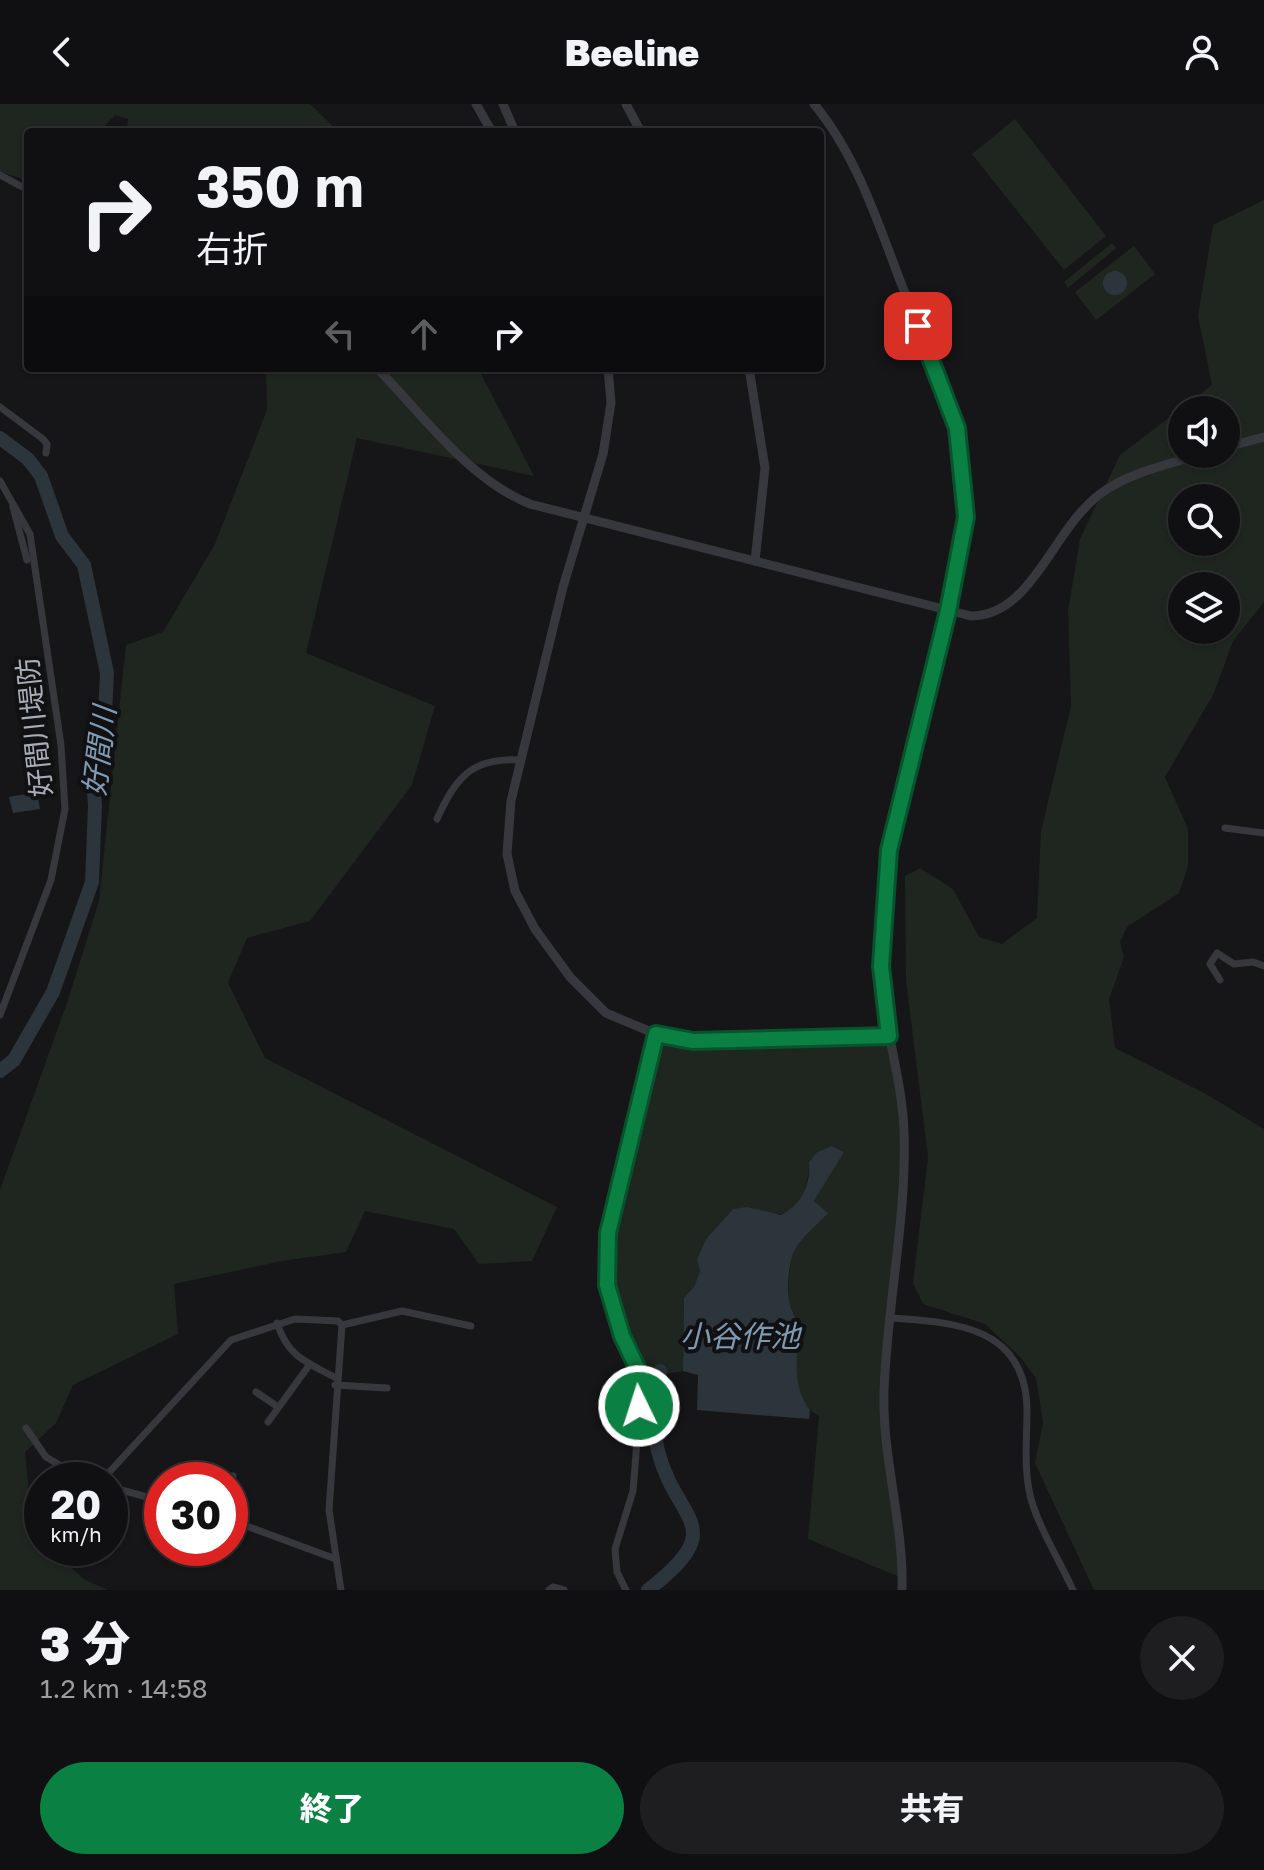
<!DOCTYPE html>
<html lang="ja">
<meta charset="utf-8">
<style>
body{margin:0;font-family:"Golos Text","Noto Sans JP",sans-serif;background:#1e1e20;color:#f1f3f6;height:100vh;display:flex;flex-direction:column;font-size:30px;white-space:nowrap}
*{box-sizing:border-box;margin:0}
p{font-size:26px;color:#9c9d9f}
.icon{flex:none;width:44px;height:44px;fill:none;stroke:currentColor;stroke-width:2;stroke-linecap:round;stroke-linejoin:round}
.map{position:relative;height:1486px;overflow:hidden}
.sheet{display:flex;flex-direction:column;background:#101012;flex:1}
.sheet>*{flex:none}
.hud{position:absolute;left:24px;top:24px;width:800px;height:244px;border-radius:8px;box-shadow:0 2px 6px #0004,0 0 0 2px #303032;background:#101012;color:#f1f3f6;overflow:hidden}
.buttons{position:absolute;left:1168px;top:292px;display:grid;gap:16px}
.buttons a{display:grid;place-items:center;width:72px;height:72px;border-radius:50%;background:#101012;box-shadow:0 2px 6px #0004,0 0 0 2px #303032;font-size:40px}
.speed{position:absolute;left:24px;top:1358px;display:flex;gap:16px;font-size:40px;font-weight:700;text-align:center}
.speed>*{display:grid;place-content:center;width:104px;height:104px;border-radius:50%;background:#101012;box-shadow:0 2px 6px #0004,0 0 0 2px #303032;line-height:1}
.speed small{font-size:20px;font-weight:400}
.speed .limit{border:12px solid #d22;background:#fff;color:#111}
.pin{position:absolute;display:grid;place-items:center;width:68px;height:68px;color:#fff;margin:-34px;border-radius:16px;box-shadow:0 4px 12px #0006}
.me{position:absolute;width:88px;margin:-44px;rotate:356deg;stroke-linejoin:round;filter:drop-shadow(0 0 6px #0008)}
.turn{display:flex;align-items:center;gap:28px;height:168px;padding:0 40px;font-size:36px}
.turn .icon{width:104px;height:104px;stroke-width:2.5}
.turn b{display:block;font-size:56px;line-height:68px}
.lanes{display:flex;align-items:center;height:76px;padding:0 40px;background:#0003;justify-content:center;gap:40px;direction:ltr}
.lanes .off{opacity:.35}
.round{display:grid;place-items:center;flex:none;width:84px;height:84px;border-radius:42px;background:#1e1e20}
.overview{display:flex;align-items:center;justify-content:space-between;height:136px;padding:0 40px}
h1{font-size:48px;font-weight:800;line-height:60px}
.button{display:flex;gap:16px;margin-top:auto;padding:16px 40px}
.button a{flex:1;height:92px;border-radius:48px;background:#0b8043;color:#fff;font-size:32px;font-weight:800;line-height:92px;text-align:center}
.button a+a{background:#1e1e20;color:#f1f3f6}
header{display:flex;justify-content:space-between;align-items:center;height:104px;padding:0 40px;background:#101012;font-size:36px;font-weight:800}
.map>svg:first-child{display:block}
</style>
<header><svg class="icon" aria-label="back" viewBox="0 0 24 24"><path d="M15 5l-7 7 7 7"/></svg>Beeline<svg class="icon" aria-label="person" viewBox="0 0 24 24"><circle cx="12" cy="8" r="4"/><path d="M4 21q1-7 8-7t8 7"/></svg></header>
<div class="map">
<svg width="1264" height="1486" viewBox="0 0 1264 1486">
<rect width="100%" height="100%" fill="#161618"/>
<g fill="#1e261f" fill-rule="evenodd">
<path d="M0 0H310L339 28H127L128 15 115 11 99 28H28L27 76 0 68Z"/>
<path d="M1015 15 1106 132 1064 166 972 50Z"/>
<path d="M1264 96V498L1233 537 1214 589 1165 673 1188 725V762L1179 789 1127 823 1120 838 1124 853 1109 895 1115 944 1206 990 1264 1025V1486H1094L1035 1359 1043 1319 1036 1274 1020 1253 985 1220 923 1200 913 1179 928 1053 906 876 905 772 920 764 953 785 979 833 1002 840 1037 814 1041 727 1071 602 1068 507 1080 435 1120 351 1212 281 1198 212 1213 121ZM1182 306H1226V350H1182ZM1182 394H1226V438H1182ZM1182 482H1226V526H1182Z"/>
<path d="M1112 139 1116 144 1068 184 1064 178Z"/>
<path d="M1134 142 1155 170 1096 216 1075 188Z"/>
<path d="M266 264H478L534 372 357 334 306 549 435 602 412 681 310 817 247 834 228 879 265 954 557 1103 532 1157 479 1160 454 1125 365 1107 346 1148 282 1157 174 1180 178 1230 73 1281 56 1319 25 1348 29 1390 42 1444H49L85 1476 108 1486H0V1086L68 896 99 797 126 541 163 528 215 440 267 306Z"/>
<path d="M656 930 693 937 889 932 904 1022 884 1288 902 1474 808 1435 819 1312C785 1292 800 1252 797 1220 796 1212 794 1209 791 1203 787 1192 789 1164 792 1153 798 1135 815 1124 827 1109L814 1097 843 1048 832 1042 817 1048 809 1058C810 1074 801 1113 779 1110 764 1109 749 1106 733 1105L706 1135 697 1155 700 1167 694 1183 684 1195 683 1267 642 1274C628 1245 613 1215 608 1182 598 1120 640 995 656 930Z"/>
</g>
<g fill="#2c353c">
<circle cx="1115" cy="179" r="12"/>
<path d="M37 688 40 705 13 709 9 693Z"/>
<path d="M832 1042 844 1048 814 1097 828 1109C815 1124 795 1137 791 1157 788 1168 787 1190 790 1200 792 1209 797 1213 797 1223 799 1252 790 1281 810 1306L809 1315 697 1306 698 1271 683 1267 684 1194 694 1183 700 1167 697 1155 706 1135 733 1105 747 1103 781 1111C801 1101 811 1081 809 1058L817 1048Z"/>
</g>
<g fill="none" stroke-linecap="round" stroke-linejoin="round">
<g stroke="#2c353c" stroke-width="14">
<path d="M0 334 28 355 41 372 62 432 84 461 107 569 104 630 92 667 95 701 92 778 53 888 14 956 0 967"/>
<path d="M648 1486C732 1421 676 1419 658 1347 652 1324 659 1292 660 1267"/>
</g>
<g stroke="#37383d" stroke-width="7">
<path d="M0 71 28 86"/>
<path d="M0 303 43 335 47 340 46 349"/>
<path d="M0 377 30 430 61 641 65 705 51 776 0 911"/>
<path d="M13 403 27 456"/>
<path d="M437 715C456 673 472 653 521 656"/>
<path d="M1225 724 1264 729"/>
<path d="M1220 876 1210 860 1217 849 1234 860 1253 858 1264 862"/>
<path d="M890 1214C956 1218 1026 1223 1027 1306 1027 1333 1024 1359 1029 1386 1034 1416 1060 1457 1073 1486"/>
<path d="M277 1219C288 1253 306 1258 336 1274"/>
<path d="M335 1281 387 1284"/>
<path d="M256 1288 278 1303"/>
<path d="M268 1318 310 1260"/>
<path d="M26 1324 46 1353 85 1376"/>
<path d="M102 1376 231 1236 295 1215 338 1217 342 1221"/>
<path d="M230 1379 233 1372"/>
<path d="M110 1383 162 1397"/>
<path d="M230 1416 333 1454"/>
<path d="M341 1486 329 1406 342 1221 402 1207 471 1222"/>
<path d="M549 1486 553 1483 564 1486"/>
<path d="M626 1486 617 1468 615 1445 633 1387 642 1274 622 1232 607 1181 608 1129 656 930"/>
</g>
<g stroke="#37383d" stroke-width="9">
<path d="M476 0 492 28"/>
<path d="M503 0 515 28"/>
<path d="M626 0 641 28"/>
<path d="M814 0C856 50 878 119 901 179 931 255 970 331 965 414 963 457 950 501 939 542 913 647 880 751 881 859 881 916 902 971 904 1027 907 1114 887 1200 884 1287 882 1354 904 1420 902 1486"/>
<path d="M377 264C423 311 468 375 530 400L971 512C1032 512 1052 426 1100 390 1129 368 1168 361 1202 350"/>
<path d="M608 264 611 299 603 350 563 483 511 697 507 750 515 787 535 825 570 873 606 909 656 930 693 937 889 932"/>
<path d="M749 264 765 364 755 457"/>
<path d="M1226 343 1264 333"/>
</g>
</g>
<g fill="none" stroke-linecap="round" stroke-linejoin="round">
<g stroke="#07532c" stroke-width="20">
<path id="route" d="M639 1302 642 1274 622 1232 607 1181 608 1129 656 930 693 937 889 932 881 862 889 746 948 507 966 413 957 324 918 222"/>
</g>
<use href="#route" stroke="#0b8043" stroke-width="14"/>
</g>
<g text-anchor="middle" dominant-baseline="central" stroke-width="8" stroke-linejoin="round" paint-order="stroke">
<g font-size="28" fill="#a8adb8" stroke="#111113">
<text transform="translate(34 623) rotate(-96)">好間川堤防</text>
</g>
<g font-size="30" font-style="italic" fill="#7f9bb3" stroke="#111113">
<text transform="translate(99 647) rotate(-83)">好間川</text>
<text x="740" y="1232">小谷作池</text>
</g>
</g>
</svg>
<div class="buttons">
<a><svg class="icon" aria-label="sound" viewBox="0 0 24 24"><path d="M4 9h4l5-4v14l-5-4H4zM17 9q2 3 0 6"/></svg></a>
<a><svg class="icon" aria-label="search" viewBox="0 0 24 24"><circle cx="10" cy="10" r="6"/><path d="M15 15l6 6"/></svg></a>
<a><svg class="icon" aria-label="layers" viewBox="0 0 24 24"><path d="M12 4l9 5-9 5-9-5zM3 14l9 5 9-5"/></svg></a>
</div>
<div class="speed"><div>20<small>km/h</small></div><div class="limit">30</div></div>
<div class="pin" style="left:918px;top:222px;background:#d93025"><svg class="icon" aria-label="arrive" viewBox="0 0 24 24"><path d="M6 21V4h12l-3 4 3 4H6"/></svg></div>
<svg class="me" style="left:639px;top:1302px" viewBox="-20 -20 40 40"><circle r="17" fill="#0b8043" stroke="#fff" stroke-width="3"/><path d="M0-11L8 9 0 5-8 9z" fill="#fff"/></svg>
<div class="hud">
<div class="turn"><svg class="icon" aria-label="right" viewBox="0 0 24 24"><path d="M7 20v-9h11M14 6l5 5-5 5"/></svg><div><b>350 m</b>右折</div></div>
<div class="lanes"><svg class="icon off" aria-label="left" viewBox="0 0 24 24"><path d="M17 20v-9H6M10 6l-5 5 5 5"/></svg><svg class="icon off" aria-label="ahead" viewBox="0 0 24 24"><path d="M12 20V5M6 11l6-6 6 6"/></svg><svg class="icon" aria-label="right" viewBox="0 0 24 24"><path d="M7 20v-9h11M14 6l5 5-5 5"/></svg></div>
</div>
</div>
<section class="sheet">
<div class="overview"><div><h1>3 分</h1><p>1.2 km · 14:58</p></div><a class="round"><svg class="icon" aria-label="close" viewBox="0 0 24 24"><path d="M6 6l12 12M18 6L6 18"/></svg></a></div>
<div class="button"><a>終了</a><a>共有</a></div>
</section>
